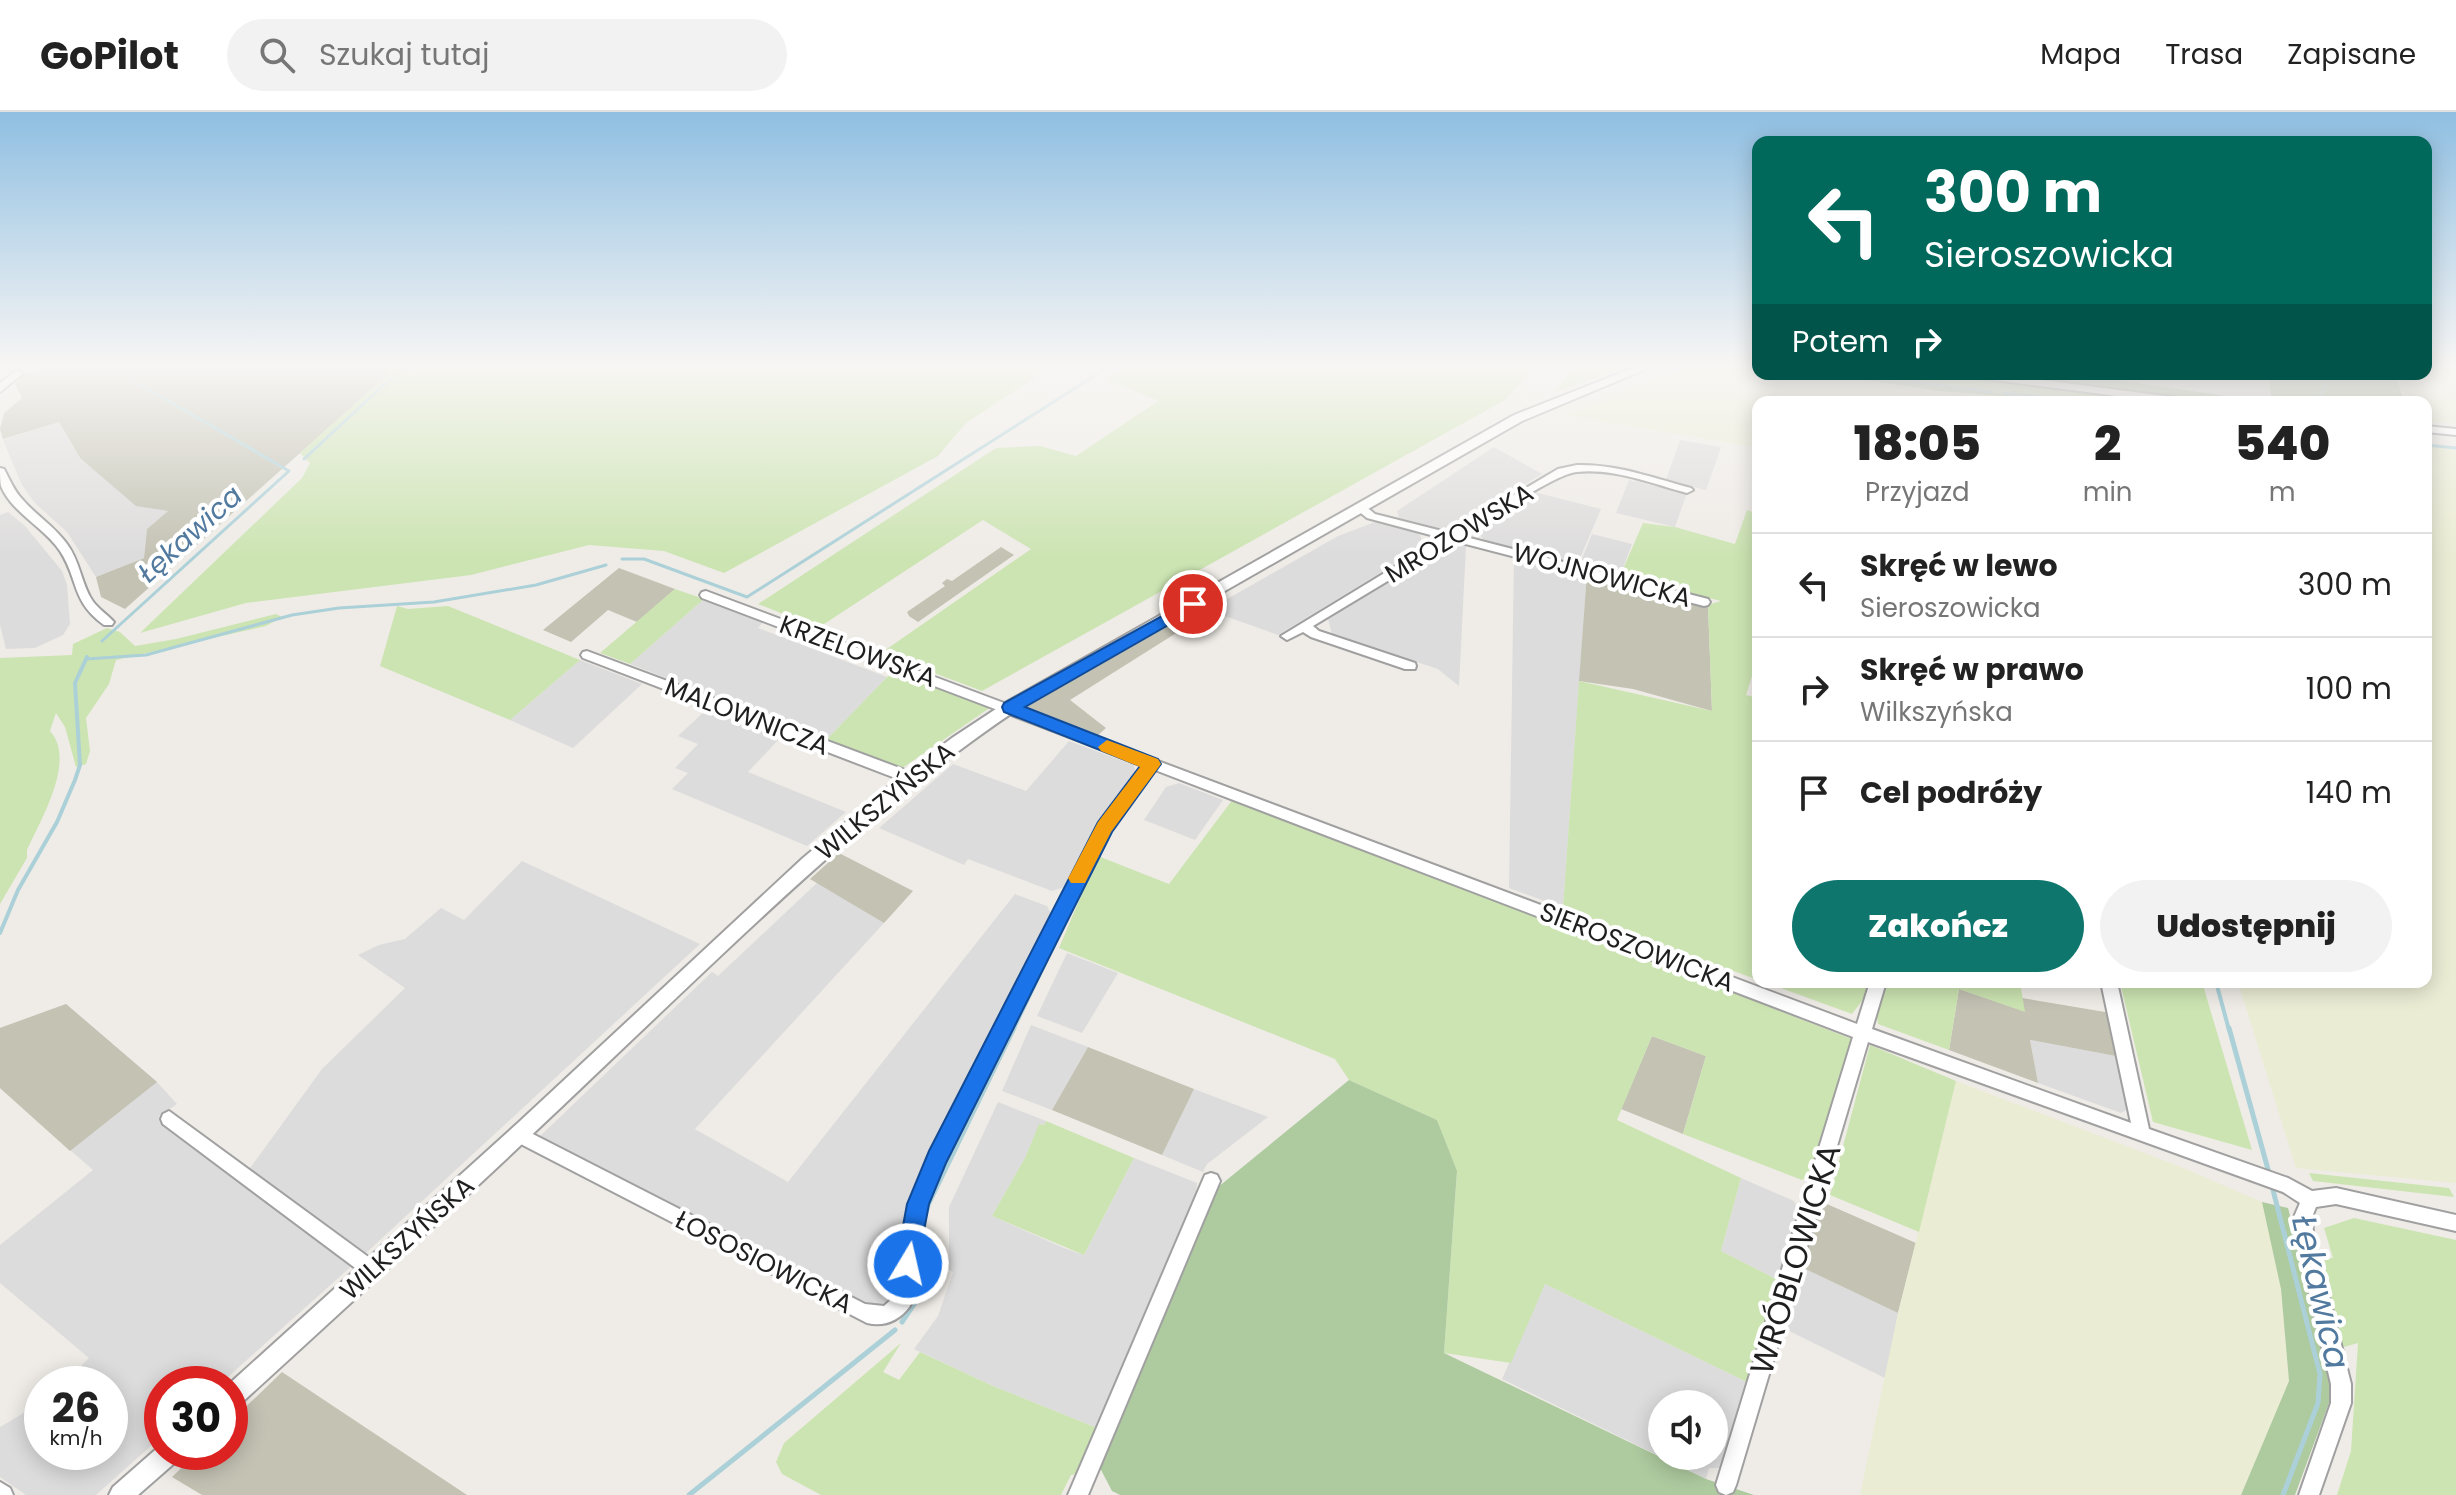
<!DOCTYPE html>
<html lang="pl">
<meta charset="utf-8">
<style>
body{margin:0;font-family:Poppins,sans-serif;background:#f2f2f2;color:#222;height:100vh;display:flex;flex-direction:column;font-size:30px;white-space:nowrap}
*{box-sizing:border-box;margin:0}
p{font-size:26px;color:#767676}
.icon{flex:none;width:44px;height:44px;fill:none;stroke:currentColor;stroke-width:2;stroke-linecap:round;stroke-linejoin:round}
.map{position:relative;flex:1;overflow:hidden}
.side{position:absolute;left:1752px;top:284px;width:680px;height:592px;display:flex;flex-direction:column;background:#fff;border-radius:16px;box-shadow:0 4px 20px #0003}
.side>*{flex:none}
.hud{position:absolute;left:1752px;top:24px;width:680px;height:244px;border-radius:16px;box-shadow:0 4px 20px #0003;background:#00695c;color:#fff;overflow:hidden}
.tools{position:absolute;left:1648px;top:1278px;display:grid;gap:16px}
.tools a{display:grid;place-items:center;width:80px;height:80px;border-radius:50%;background:#fff;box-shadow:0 4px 20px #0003;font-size:40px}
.speed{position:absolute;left:24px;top:1254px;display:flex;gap:16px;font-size:40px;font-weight:700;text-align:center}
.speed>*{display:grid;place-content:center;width:104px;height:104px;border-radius:50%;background:#fff;box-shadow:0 4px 20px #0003;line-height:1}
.speed small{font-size:20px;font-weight:400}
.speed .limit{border:12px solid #d22;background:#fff;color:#111}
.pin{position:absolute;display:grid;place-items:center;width:68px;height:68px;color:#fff;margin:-34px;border:4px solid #fff;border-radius:50%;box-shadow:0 2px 8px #0007}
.me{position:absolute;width:88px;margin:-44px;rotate:9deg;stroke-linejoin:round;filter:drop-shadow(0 0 6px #0008)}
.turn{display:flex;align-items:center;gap:28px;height:168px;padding:0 40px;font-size:36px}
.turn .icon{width:104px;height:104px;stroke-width:2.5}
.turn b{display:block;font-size:56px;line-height:68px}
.then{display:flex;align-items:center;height:76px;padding:0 40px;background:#0003;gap:16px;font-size:30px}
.eta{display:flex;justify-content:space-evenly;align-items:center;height:136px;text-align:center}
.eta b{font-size:48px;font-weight:800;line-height:56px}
.action{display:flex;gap:16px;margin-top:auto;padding:16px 40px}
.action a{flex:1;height:92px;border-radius:48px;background:#0f766e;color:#fff;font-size:32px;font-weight:800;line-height:92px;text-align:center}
.action a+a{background:#f2f2f2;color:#222}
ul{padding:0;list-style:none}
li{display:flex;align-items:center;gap:24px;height:104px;padding:0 40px;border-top:2px solid #e0e0e0}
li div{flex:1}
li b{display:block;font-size:30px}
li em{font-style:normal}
header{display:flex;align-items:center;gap:48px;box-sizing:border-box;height:112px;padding:0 40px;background:#fff;border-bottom:2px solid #e0e0e0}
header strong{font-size:38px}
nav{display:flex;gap:44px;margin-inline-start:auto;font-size:28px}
.search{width:560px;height:72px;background:#f2f2f2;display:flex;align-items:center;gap:20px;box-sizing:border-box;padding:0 28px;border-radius:44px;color:#767676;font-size:30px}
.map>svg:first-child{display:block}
</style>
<header>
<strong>GoPilot</strong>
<div class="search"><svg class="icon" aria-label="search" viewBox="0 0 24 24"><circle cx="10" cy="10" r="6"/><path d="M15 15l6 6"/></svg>Szukaj tutaj</div>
<nav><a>Mapa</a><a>Trasa</a><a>Zapisane</a></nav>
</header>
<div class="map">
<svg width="2456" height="1383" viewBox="0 0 2456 1383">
<rect width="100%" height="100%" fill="#efece7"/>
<g fill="#dddcdc" fill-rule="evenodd">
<path d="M59 310 80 347 168 399 147 417 144 446 96 465 67 420 34 390 22 373 3 328Z"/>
<path d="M1680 328 1721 335 1706 378 1666 368Z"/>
<path d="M1494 335 1542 362 1456 415 1439 417 1399 406 1397 399Z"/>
<path d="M1629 368 1687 381 1675 415 1616 401Z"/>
<path d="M1534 380 1601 397 1577 453 1483 428 1477 417Z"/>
<path d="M8 400 25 414 62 459 67 473 70 512 63 523 35 536 6 537 0 513V403Z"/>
<path d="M1375 410 1419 421 1424 434 1278 523 1208 498 1338 424Z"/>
<path d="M1592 422 1632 432 1620 464 1579 454Z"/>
<path d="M1455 430 1466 434 1459 574 1438 557 1332 522 1328 507Z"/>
<path d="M1514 445 1587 461 1563 796 1509 776Z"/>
<path d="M704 487 764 509 758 516 887 565 826 628 630 552Z"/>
<path d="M580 548 642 572 573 636 510 608Z"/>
<path d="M706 598 780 626 748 660 846 700 807 734 672 677 688 661 675 656 698 632 678 624Z"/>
<path d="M1069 629 1134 653 1136 665 1068 774 1052 779 968 747 964 753 879 716 953 652 1026 679Z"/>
<path d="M1179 671 1223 688 1195 728 1144 708 1166 675Z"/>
<path d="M522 749 700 832 366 1141 248 1059 322 957 405 876 358 843 379 833 405 827 441 796 464 808Z"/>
<path d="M818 770 884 811 695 1017 788 1070 1015 782 1047 794 1053 805 917 1076 889 1191 875 1196 537 1027 712 860 718 864Z"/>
<path d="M1067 841 1118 861 1082 921 1037 904Z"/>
<path d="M66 892 157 970 177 992 159 1004 355 1151 220 1272H162V1324L96 1383H26L0 1365V1315L42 1290V1340H110V1272H63L89 1246 0 1171V1133L93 1058 0 976V916Z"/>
<path d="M1031 913 1088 935 1052 998 1002 979Z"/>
<path d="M2030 928 2121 945 2131 995 2121 1001 2038 971Z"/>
<path d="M1194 977 1268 1005 1207 1052 1203 1060 1162 1043Z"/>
<path d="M998 990 1046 1009 1044 1013 1040 1012 1024 1048 992 1104 1064 1136 1084 1143 1134 1046 1197 1071 1196 1083 1102 1318 993 1274 914 1237 938 1204 953 1160 949 1158V1095Z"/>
<path d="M1741 1066 1794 1089 1800 1101 1780 1169 1721 1139Z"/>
<path d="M1799 1154 1898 1201 1887 1267 1781 1215Z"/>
<path d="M1545 1172 1749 1271 1723 1356H1709L1706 1367 1502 1267ZM1662 1292H1714V1344H1662Z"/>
</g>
<g fill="#c3c2b3">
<path d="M66 252H386L381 256 392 259 125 497 101 485 96 465 144 446 147 417 168 399 136 394 80 346 59 310 3 327 0 317 4 301 22 286 15 272 24 262Z"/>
<path d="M1001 435 1014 443 918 510 909 504 907 500 945 474 942 471 947 467 952 469Z"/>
<path d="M619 456 675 477 637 510 608 498 571 530 543 518Z"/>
<path d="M1587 461 1708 493 1712 599 1633 577 1579 569Z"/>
<path d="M1200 495 1208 501 1070 588 1106 616 1095 626 1021 595Z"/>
<path d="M839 741 913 779 884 811 810 767Z"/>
<path d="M1959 877 2024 899 2022 886 2111 901 2121 945 2030 928 2038 971 1949 938Z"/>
<path d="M66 892 157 970 70 1039 0 976V916Z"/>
<path d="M1652 924 1706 944 1683 1022 1621 997Z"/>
<path d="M1088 935 1194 977 1162 1043 1052 998Z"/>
<path d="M1820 1089 1916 1131 1898 1201 1799 1154Z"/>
<path d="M282 1260 467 1383H202L172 1365 198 1340H230V1310Z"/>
</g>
<g fill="#ebecd4">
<path d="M1694 252H1758V262H1838L1885 272 2005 284 2008 290H1758V336L1565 303Z"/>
<path d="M2426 252H2456V312L2426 309V290H2404L2395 262H2426Z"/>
<path d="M2426 334 2456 338V1071L2296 1056 2238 870H2426Z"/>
<path d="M1956 969 2181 1055 2262 1090 2281 1177 2289 1269 2241 1383H1860L1898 1201Z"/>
</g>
<g fill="#cce4b2">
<path d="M386 252H1055L966 311 938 344 724 461 664 439 589 433 471 463 246 491 140 521 302 366 310 351 300 341 391 260 380 257Z"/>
<path d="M1131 252H1538L1505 288 982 579 881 541 1031 437 983 408 818 516 758 492 996 336 1040 334 1076 344 1158 289 1106 267Z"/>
<path d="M1590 252H1634L1556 280 1569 261Z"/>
<path d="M1838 262H1952L2165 290H2060L1861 264 1859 267Z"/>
<path d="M1747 398 1758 402V545L1746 583 1758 586V868L1563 796 1579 569 1712 599 1708 493 1721 489 1620 464 1643 411 1675 415 1735 432Z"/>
<path d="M675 477 704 487 630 552 600 541Z"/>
<path d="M397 494 408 497 448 494 580 548 510 608 380 554Z"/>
<path d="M276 502 282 505 266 514 116 548 109 572 86 606 90 639 86 652 76 655 65 615 56 601 50 619C77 648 40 709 27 738V746L0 792V546L72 543 73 532 107 516 120 520 135 534 176 527Z"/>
<path d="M895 557 989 592 991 595 901 657 826 628Z"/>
<path d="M1233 687 1852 927 1813 1063 1802 1068 1683 1022 1706 944 1652 924 1617 1008 1741 1066 1721 1139 1780 1169 1749 1271 1545 1172 1511 1251 1444 1241 1457 1060 1437 1008 1349 968 1335 947 1059 836 1098 744 1169 772Z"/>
<path d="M1764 870H1869L1865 885 1852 902Z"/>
<path d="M1884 870H2020L2025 900 1959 877 1949 938 1878 912 1876 898Z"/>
<path d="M2120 870H2202L2252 1038 2153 1010Z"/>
<path d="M1870 933 1956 969 1919 1120 1830 1083Z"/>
<path d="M1046 1009 1134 1046 1084 1143 992 1104 1025 1046 1039 1012 1044 1013Z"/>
<path d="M2309 1061 2449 1076 2454 1085 2313 1069Z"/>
<path d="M2354 1106 2456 1128V1383H2337L2351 1339 2358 1231 2344 1235 2337 1219 2319 1146H2333L2324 1116Z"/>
<path d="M901 1231 883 1260 899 1268 920 1240 993 1274 1102 1318 1082 1361 1071 1363 1061 1383H821L782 1362 776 1350 784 1331Z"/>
</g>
<g fill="#aeca9f">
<path d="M2016 262 2103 266 2267 290H2218L2028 267 2015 265Z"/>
<path d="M2268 262H2395L2404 290H2272Z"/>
<path d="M1861 264 2060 290H2008L2004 284 1939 279 1859 267Z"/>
<path d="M1349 968 1437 1008 1457 1059 1444 1241 1706 1367 1754 1383H1120L1112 1379 1099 1354 1212 1080Z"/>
<path d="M2262 1090 2288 1096 2319 1214 2333 1280 2295 1383H2241L2289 1269 2281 1177Z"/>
</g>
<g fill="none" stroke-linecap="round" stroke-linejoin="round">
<g stroke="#abd0d8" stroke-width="3">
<path d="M1853 262 1992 280"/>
<path d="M2004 281 2093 290"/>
<path d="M2009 282 2012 290"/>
<path d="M2322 290 2320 283 2332 265 2330 262"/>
<path d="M2426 333 2456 336"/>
<path d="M304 347 401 257 449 252"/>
<path d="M622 447H644L747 485 1113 252"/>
<path d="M102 529 289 359 105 252"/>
<path d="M86 547 146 543 292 503 339 496 434 490 536 473 606 453"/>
</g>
<g stroke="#abd0d8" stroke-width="4">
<path d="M0 821 18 778 57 710 75 668 80 653 75 571 87 545"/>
<path d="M2216 870 2229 918"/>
<path d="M1013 918 1077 785"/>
</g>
<g stroke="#abd0d8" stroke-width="5">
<path d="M2229 916 2269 1061"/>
<path d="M2273 1078 2320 1262 2318 1291 2283 1383"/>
<path d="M902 1210 918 1186 921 1121 928 1093 1014 916"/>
<path d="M689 1383 895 1218"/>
</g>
<g stroke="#a0a0a0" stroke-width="4">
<g id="minor">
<path d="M17 258 22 261 21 263 0 280V271Z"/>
<path d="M1966 262H1995L2188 287 2193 290H2164L1971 265Z"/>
<path d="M2426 314 2456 317V323L2426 320Z"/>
<path d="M1577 353C1617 352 1653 366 1691 376L1693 378 1687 381C1652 372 1614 356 1577 360 1554 362 1486 410 1462 424L1708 487 1710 490 1708 493 1704 494 1454 429 1313 514 1319 519 1415 551 1416 554 1415 557H1405L1311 525 1303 520 1287 528 1281 524 1442 426 1367 406 1357 398V394H1365L1375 402 1450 421 1558 357Z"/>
<path d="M0 356 4 357C10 368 14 379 23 388 37 404 55 415 67 432 80 449 81 471 92 488 98 497 107 502 114 510L112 513H104C71 489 79 468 60 439 44 415 12 401 1 374 0 369 0 362 0 356Z"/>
<path d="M706 479 1857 912 1870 870H1886L1872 917 2131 1011 2101 870H2117L2149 1017 2288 1066 2312 1079 2336 1076 2456 1103V1119L2336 1092 2316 1095 2312 1105 2313 1121 2351 1272V1291L2319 1383H2299L2331 1291V1272L2295 1121 2294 1105 2300 1091 2283 1080 1868 930 1736 1373 1733 1380 1726 1383 1719 1380 1716 1373 1853 925 1155 658 1111 718 944 1051 927 1092 910 1194C899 1209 884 1215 867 1211L513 1028 511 1023 513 1018 519 1015 525 1018 865 1192 884 1194 894 1185 909 1092 931 1041 1100 711 1143 653 702 486 700 483 702 480Z"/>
<path d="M587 539 913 661 915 665 913 669H903L583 546 581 543 583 540Z"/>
<path d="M169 999 378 1152 381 1158 378 1164 372 1167 366 1164 163 1012 161 1007 163 1002Z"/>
<path d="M1211 1061 1217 1063 1220 1069 1088 1383H1068L1205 1063Z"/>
<path d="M0 1370 10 1376 13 1383H0Z"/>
</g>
</g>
<g stroke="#a0a0a0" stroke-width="4">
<g id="tertiary">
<path d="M1643 252H1658L1522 309 1015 599C868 698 744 822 616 943 492 1062 365 1178 238 1294L230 1297 229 1272 519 1010 803 746 901 664 952 626 1005 591 1514 303Z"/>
<path d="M162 1332V1340H181L178 1348 138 1383H109L113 1375Z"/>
</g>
</g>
<use href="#minor" fill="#fff" fill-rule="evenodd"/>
<use href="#tertiary" fill="#fff" fill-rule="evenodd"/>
</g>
<linearGradient id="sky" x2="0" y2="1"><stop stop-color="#8fbfe2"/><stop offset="0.57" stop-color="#f8f6f4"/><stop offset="1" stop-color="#f8f6f4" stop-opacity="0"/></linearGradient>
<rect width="2456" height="445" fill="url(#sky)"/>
<path fill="#1a73e8" stroke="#114b97" stroke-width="2" d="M1193 487 1201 492 1198 496 1025 595 1158 647 1161 652 1112 720 946 1051 929 1092 916 1161 908 1164 899 1161 896 1152 907 1092 929 1039 1098 710 1140 654 1004 600 1002 595 1004 591Z"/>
<path fill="#f59e0b" d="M1107 628 1158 647 1161 652 1111 720 1085 771H1071L1068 766 1071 761 1098 710 1140 655 1101 639 1098 635Z"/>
<g text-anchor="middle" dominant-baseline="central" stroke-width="8" stroke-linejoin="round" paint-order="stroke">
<g font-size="26" fill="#1f1f1f" stroke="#fff">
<text transform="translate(1459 421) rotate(-31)">MROZOWSKA</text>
<text transform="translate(1602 463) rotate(15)">WOJNOWICKA</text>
<text transform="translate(858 539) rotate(20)">KRZELOWSKA</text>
<text transform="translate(747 604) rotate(21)">MALOWNICZA</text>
<text transform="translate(885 689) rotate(-39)">WILKSZYŃSKA</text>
<text transform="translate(1637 835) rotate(21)">SIEROSZOWICKA</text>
<text transform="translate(407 1126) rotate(-42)">WILKSZYŃSKA</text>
<text transform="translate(764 1150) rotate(27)">ŁOSOSIOWICKA</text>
</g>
<g font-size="28" font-style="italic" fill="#527a9f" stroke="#fff">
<text transform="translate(190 422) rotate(-42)">Łękawica</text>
</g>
<g font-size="32" fill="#1f1f1f" stroke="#fff">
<text transform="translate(1795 1147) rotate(-73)">WRÓBLOWICKA</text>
</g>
<g font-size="34" font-style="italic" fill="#527a9f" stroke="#fff">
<text transform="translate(2321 1180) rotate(77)">Łękawica</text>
</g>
</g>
</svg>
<div class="tools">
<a><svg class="icon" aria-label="sound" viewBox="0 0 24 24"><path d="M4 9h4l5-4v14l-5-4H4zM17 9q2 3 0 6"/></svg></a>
</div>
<div class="speed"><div>26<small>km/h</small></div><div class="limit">30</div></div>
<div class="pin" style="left:1193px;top:492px;background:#d93025"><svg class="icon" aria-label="arrive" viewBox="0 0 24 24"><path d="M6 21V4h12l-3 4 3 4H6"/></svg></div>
<svg class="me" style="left:908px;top:1152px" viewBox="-20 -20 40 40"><circle r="17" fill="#1a73e8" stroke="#fff" stroke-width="3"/><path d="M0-11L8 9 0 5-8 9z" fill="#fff"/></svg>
<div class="hud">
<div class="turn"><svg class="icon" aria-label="left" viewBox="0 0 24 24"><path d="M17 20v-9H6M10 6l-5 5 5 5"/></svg><div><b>300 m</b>Sieroszowicka</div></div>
<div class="then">Potem<svg class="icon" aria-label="right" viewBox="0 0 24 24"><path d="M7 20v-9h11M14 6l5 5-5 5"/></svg></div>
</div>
<section class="side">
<div class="eta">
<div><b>18:05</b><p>Przyjazd</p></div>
<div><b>2</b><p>min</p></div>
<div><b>540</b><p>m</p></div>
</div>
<ul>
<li><svg class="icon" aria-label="left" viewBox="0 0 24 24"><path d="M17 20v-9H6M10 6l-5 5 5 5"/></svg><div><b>Skręć w lewo</b><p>Sieroszowicka</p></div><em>300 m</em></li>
<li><svg class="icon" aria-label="right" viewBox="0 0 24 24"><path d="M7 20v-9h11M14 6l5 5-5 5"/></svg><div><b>Skręć w prawo</b><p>Wilkszyńska</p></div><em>100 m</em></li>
<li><svg class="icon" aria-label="arrive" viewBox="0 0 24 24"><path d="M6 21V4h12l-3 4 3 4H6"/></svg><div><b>Cel podróży</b></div><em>140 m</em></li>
</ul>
<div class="action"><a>Zakończ</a><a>Udostępnij</a></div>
</section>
</div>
